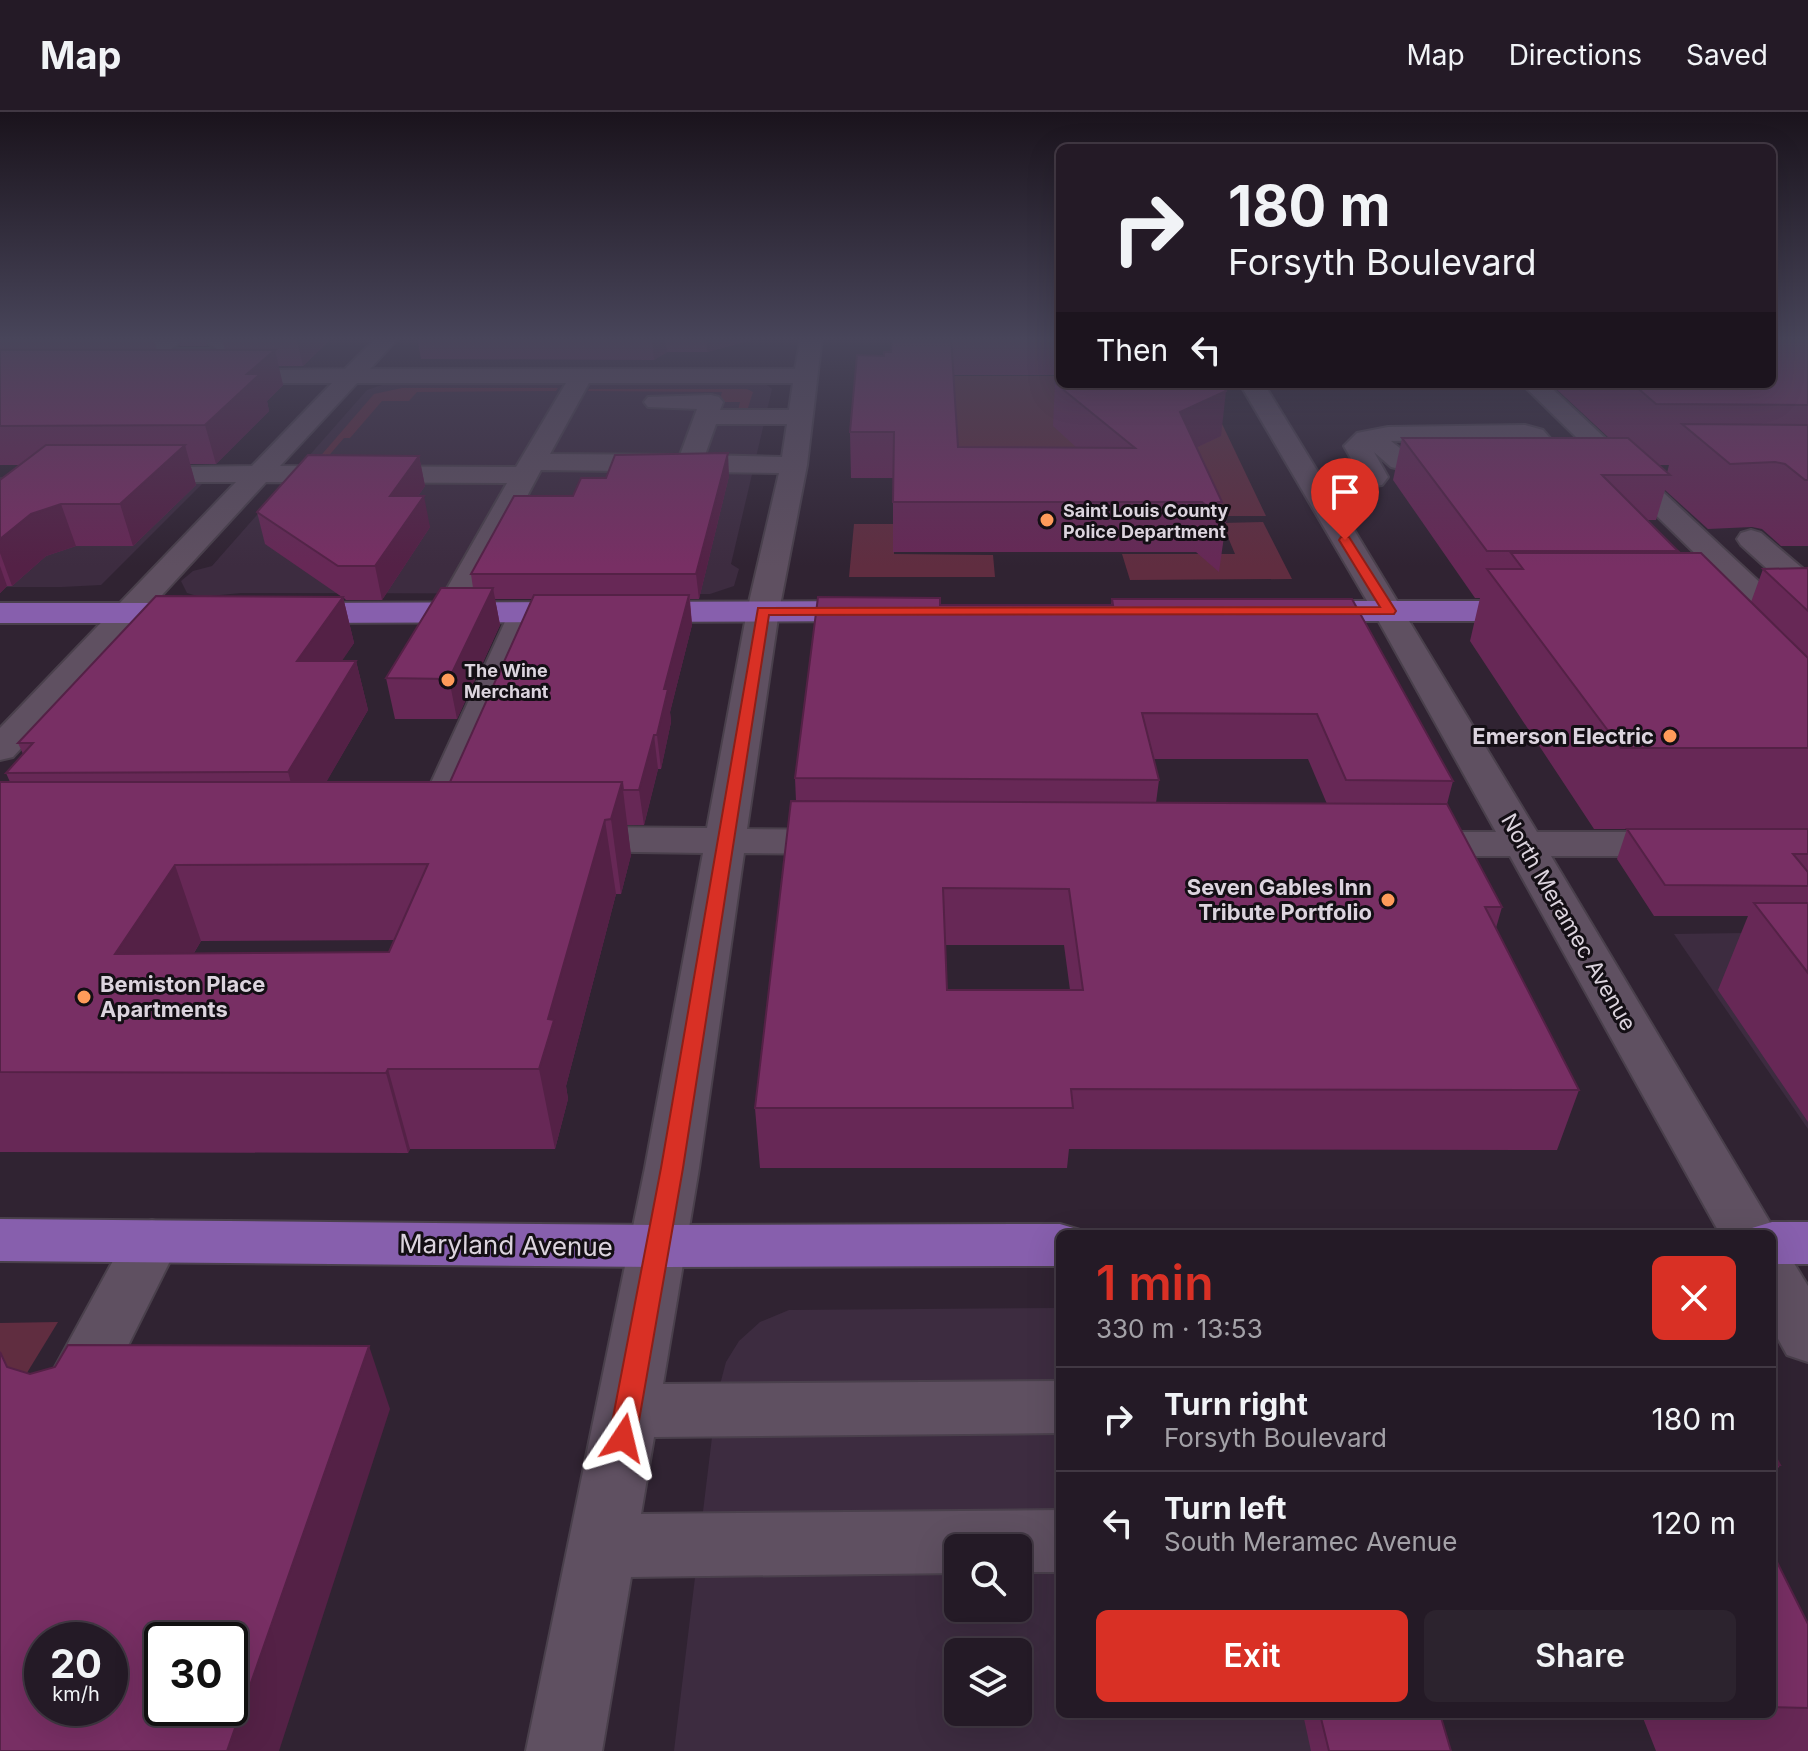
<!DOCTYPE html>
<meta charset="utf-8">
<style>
body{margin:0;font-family:Inter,sans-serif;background:#2c232e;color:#f1f3f6;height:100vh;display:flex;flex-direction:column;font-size:30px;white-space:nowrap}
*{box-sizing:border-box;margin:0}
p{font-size:26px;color:#a3a1a7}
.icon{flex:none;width:44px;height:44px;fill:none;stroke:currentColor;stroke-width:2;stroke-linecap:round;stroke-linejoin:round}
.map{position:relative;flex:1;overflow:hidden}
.details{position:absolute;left:1056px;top:1118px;width:720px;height:488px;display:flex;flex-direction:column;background:#241a26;border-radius:12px;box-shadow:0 8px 32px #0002,0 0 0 2px #413843}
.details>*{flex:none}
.banner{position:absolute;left:1056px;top:32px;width:720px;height:244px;border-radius:12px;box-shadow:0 8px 32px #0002,0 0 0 2px #413843;background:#241a26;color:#f1f3f6;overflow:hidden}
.controls{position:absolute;left:944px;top:1422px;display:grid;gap:16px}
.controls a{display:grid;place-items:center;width:88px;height:88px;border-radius:12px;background:#241a26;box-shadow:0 8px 32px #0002,0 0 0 2px #413843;font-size:40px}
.speed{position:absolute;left:24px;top:1510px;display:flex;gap:16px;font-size:40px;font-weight:700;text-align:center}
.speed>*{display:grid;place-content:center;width:104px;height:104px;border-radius:50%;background:#241a26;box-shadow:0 8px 32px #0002,0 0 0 2px #413843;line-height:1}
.speed small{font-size:20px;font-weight:400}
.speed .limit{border:4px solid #111;border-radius:12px;background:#fff;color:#111}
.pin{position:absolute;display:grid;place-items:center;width:68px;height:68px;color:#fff;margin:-82px -34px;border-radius:50% 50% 50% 0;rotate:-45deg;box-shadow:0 0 8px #0007}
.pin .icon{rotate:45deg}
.me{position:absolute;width:88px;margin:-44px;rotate:10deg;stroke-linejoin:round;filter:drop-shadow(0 0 6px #0008)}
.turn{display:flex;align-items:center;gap:28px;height:168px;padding:0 40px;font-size:36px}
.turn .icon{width:104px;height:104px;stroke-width:2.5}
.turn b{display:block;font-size:56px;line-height:68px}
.then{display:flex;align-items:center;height:76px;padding:0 40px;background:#0003;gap:16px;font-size:30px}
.round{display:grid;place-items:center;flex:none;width:84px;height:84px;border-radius:12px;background:#2c232e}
.head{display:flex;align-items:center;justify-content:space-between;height:136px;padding:0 40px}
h1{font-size:48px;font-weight:600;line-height:60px;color:#d93025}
.action{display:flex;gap:16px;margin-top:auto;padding:16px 40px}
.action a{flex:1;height:92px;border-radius:12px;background:#d93025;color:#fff;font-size:32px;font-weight:600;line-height:92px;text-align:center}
.action a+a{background:#2c232e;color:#f1f3f6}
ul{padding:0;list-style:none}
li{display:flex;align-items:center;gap:24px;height:104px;padding:0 40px;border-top:2px solid #413843}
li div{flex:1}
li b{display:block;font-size:30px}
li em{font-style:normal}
header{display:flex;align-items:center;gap:48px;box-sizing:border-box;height:112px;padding:0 40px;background:#241a26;border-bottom:2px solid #413843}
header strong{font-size:38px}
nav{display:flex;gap:44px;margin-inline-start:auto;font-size:28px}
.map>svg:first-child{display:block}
</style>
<header>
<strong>Map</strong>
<nav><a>Map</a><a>Directions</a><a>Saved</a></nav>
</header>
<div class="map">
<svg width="1808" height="1639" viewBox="0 0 1808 1639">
<rect width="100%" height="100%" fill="#302332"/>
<g fill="#3d2c40" fill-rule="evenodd">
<path d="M382 273H767L772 277 731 452 739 457 734 474 710 482 241 481 200 485 187 481 181 469 193 459 212 454 367 278Z"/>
<path d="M0 365H209L101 473 62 475H0Z"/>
<path d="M1808 820V1017L1674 822Z"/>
<path d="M1060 1196V1602H1310L1317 1639H674L717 1284 726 1250 739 1229 760 1210 789 1198ZM958 1436H1018V1496H958ZM958 1540H1018V1600H958Z"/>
</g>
<g fill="#602d40">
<path d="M860 264H1060V272H1203L1266 404H1198L957 383Z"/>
<path d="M402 276H558L556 279 417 280 409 289H382L350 326H344L319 355H311L374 282Z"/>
<path d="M589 277H747L753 280 747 299H738L740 290H719L722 280 588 279Z"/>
<path d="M1263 410 1292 467 1130 468 1122 442H1235L1222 411Z"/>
<path d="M854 412H894V442L993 443 995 465H849Z"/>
<path d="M58 1210 0 1305V1211Z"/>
</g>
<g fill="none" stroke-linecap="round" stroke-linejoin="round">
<g stroke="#4a404c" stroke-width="4">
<g id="minor">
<path d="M168 225 179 231 171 237H217L208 231 219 225 244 231 247 236 235 249 227 251C205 250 139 256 126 240L136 230Z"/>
<path d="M377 225H399L370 257H795L801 225H822L807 353 779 499 747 717 846 718 860 721 866 730 860 739 846 742 744 741 699 1056 663 1272 1060 1269V1321L654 1325 641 1402 1060 1398V1460H1018V1436H958V1461L631 1465 602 1639H526L645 1056 703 741 570 739 556 736 550 727 556 718 570 715 707 716 747 499 779 361 541 358 465 501 460 508 449 511 438 508 433 501 507 371 266 370 13 645 0 648V616L236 370H134L125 368 121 362 125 356 252 354 332 271H219L211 269 208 264 211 259 345 257ZM357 271H566L516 355 280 354ZM589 271H793L789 298H720L723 290 719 285 711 283 648 285 644 290 648 295 697 297 680 343 550 342ZM716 312H787L782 345 705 343Z"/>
<path d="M1240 272H1264L1321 365 1359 361 1344 334 1357 321 1388 315 1525 313 1543 318 1568 347 1564 352C1548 356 1529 359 1513 356L1509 350 1513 344 1536 341 1523 327 1391 329 1406 341 1466 344 1470 350 1466 356 1457 358 1400 357 1391 355 1374 340 1388 365 1382 373 1331 380 1537 720H1682L1696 723 1702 732 1696 741 1682 744H1551L1768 1107 1776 1122 1772 1129V1122H1720L1510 744H1410L1396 741 1390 732 1396 723 1410 720H1496L1373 499Z"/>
<path d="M1522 272H1547L1783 492 1788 499 1783 506 1772 509 1761 506Z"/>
<path d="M1751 418 1761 421 1808 461V486L1797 484 1741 433 1737 427 1741 421Z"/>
<path d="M525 491 536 494 541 501 447 723 441 732 427 735 413 732 407 723 509 501 514 494Z"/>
<path d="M152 1108 172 1114 180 1129 92 1306 70 1313 48 1306 39 1287 48 1268 132 1114Z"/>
<path d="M1772 1142 1792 1148 1808 1174V1250L1787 1243 1772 1216Z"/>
</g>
</g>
<g stroke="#4a404c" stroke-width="4">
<g id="major">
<path d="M878 489 889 492 894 499 889 506 878 509 286 511 275 508 270 501 275 494 286 491Z"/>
<path d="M1298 489H1538L1549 492 1554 499 1549 506 1538 509H1298L1287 506 1282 499 1287 492Z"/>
<path d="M0 491H202L213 494 218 501 213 508 202 511H0Z"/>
<path d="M0 1107 658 1113 1060 1112 1080 1118 1082 1122H1060V1154L658 1155 0 1149Z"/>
<path d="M1772 1110H1808V1152H1772V1122H1749L1752 1116Z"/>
</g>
</g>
<use href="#minor" fill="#5f5061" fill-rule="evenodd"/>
<use href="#major" fill="#875fad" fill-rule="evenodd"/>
</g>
<g fill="#672856" fill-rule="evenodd">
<path d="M0 225H153L157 238H225L221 225H333L303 254H278L283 273 267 289 269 299 216 352H190L196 373 133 434H76L46 444 12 474H7L0 481V368L20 353H0Z"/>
<path d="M173 225H215L207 228V234H180L178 227Z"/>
<path d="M417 225H763L707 240H667L654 248 421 247Z"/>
<path d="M892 225H1060V272L1221 324 1197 335 1222 390 1221 397 1226 410 1219 460 1196 440H893V366H851L850 320 884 244 891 240ZM954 263H1058L1055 271 1053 314 1077 336 958 335Z"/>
<path d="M1808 225V434H1781L1762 417 1752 415 1708 417 1665 378 1656 408H1647L1678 439 1677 441 1751 490 1763 457 1808 456V1010L1718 878 1748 804H1654L1617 747 1627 717H1666H1594L1470 529 1480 486H1475L1393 368 1402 326H1609L1551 272H1772ZM1659 353H1669L1667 361Z"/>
<path d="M419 344 425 374 418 384 430 415 382 488H346L343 485 354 531 341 549H356L368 598 326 670H450L532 487H495L500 513 457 607H395L386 566 473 476 471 462 573 384 729 364 699 487H690L692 513 670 600 671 610 661 657H658L644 713H627L631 743 621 782H616L566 974 568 987 555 1037H410L408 1041 0 1040V670H10L6 661 23 642 18 631 342 485 265 432 257 400ZM395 828 389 840 194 841 201 829Z"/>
<path d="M1112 487 1453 669 1447 692 1502 795 1496 816 1579 978 1557 1038 1069 1037 1067 1056H760L755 996 796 689 795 666 940 493H1111ZM1153 647H1308L1327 692 1156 691 1159 668ZM945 833H1064L1070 878H947Z"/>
<path d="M1772 1338 1780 1353 1772 1366Z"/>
<path d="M1772 1440 1808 1512V1639H1656L1643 1606H1522L1521 1602H1772Z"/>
<path d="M1303 1602H1440L1451 1639H1311Z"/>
</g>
<g fill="#542146">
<path d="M205 225H215L207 228V234Z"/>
<path d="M296 225H333L303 254Z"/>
<path d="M652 225H665L667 240 654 248Z"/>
<path d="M706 225H763L707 240Z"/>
<path d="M275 238 283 273 267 289 269 299 216 352 205 313 247 262Z"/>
<path d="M1226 279 1221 324 1176 345 1180 300Z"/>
<path d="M185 333 196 373 133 434 120 392Z"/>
<path d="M728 341 729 364 699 487 696 462Z"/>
<path d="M419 344 425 374 396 415 390 384Z"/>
<path d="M424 384 430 415 382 488 375 454Z"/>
<path d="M61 392 76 434 46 444 12 474 0 441V427L31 402Z"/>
<path d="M0 454 7 474 0 481Z"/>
<path d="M493 476 500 513 457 607 449 567Z"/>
<path d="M689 483 692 513 670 600 671 610 661 657 657 623 664 577Z"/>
<path d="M343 485 354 531 309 598 297 549Z"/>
<path d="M356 549 368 598 302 712 288 660Z"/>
<path d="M654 623 658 657 644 713 639 678Z"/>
<path d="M622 670 631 743 621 782 611 707Z"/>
<path d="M605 708 616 782 566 974 568 987 555 1037 539 957 548 907Z"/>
<path d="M175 753 201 829 146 920 115 842Z"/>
<path d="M388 957 410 1037 408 1041 386 961Z"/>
<path d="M369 1234 390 1297 279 1639H227Z"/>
</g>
<g fill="#782f64" stroke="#542146" stroke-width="2" fill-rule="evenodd">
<path d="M892 225H951L958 335 1135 336 1055 271 1060 258V272H1223L1226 279 1180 300 1222 390H1218L1226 410 1202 390H893L894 320H850L857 243 884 244V240H891Z"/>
<path d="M1772 225H1808V293L1656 292 1633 272H1772Z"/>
<path d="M0 238H275L247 262H260L205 313 0 314Z"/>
<path d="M1682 312 1808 313V368H1805L1785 352 1775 350 1730 352Z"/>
<path d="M1402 326H1628L1670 363H1602L1678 439H1487Z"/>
<path d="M46 333H185L120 392H61L31 402 0 427V368Z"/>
<path d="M728 341 696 462H471L514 384H573L581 366H606L615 343Z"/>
<path d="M308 343 419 344 390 384H424L375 454H338L257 400Z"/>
<path d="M1511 441H1701L1808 546V636H1621L1487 457H1523Z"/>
<path d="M1808 456V499L1763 457Z"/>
<path d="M441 476H493L449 567 386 566Z"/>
<path d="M534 483H689L664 577H668L657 623H654L639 678H623L622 670H450Z"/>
<path d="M156 484 343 485 297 549H356L288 660 6 661 33 631H18Z"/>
<path d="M818 485 940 486V493H1113L1112 487H1352L1453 669 1346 668 1317 602 1142 601 1159 668 795 666Z"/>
<path d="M0 670H622L611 707 605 708 548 907 554 908 539 957H388L386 961 0 960ZM428 752 389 840 115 842 175 753Z"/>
<path d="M791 689 1447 692 1502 795H1485L1579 978 1071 977 1073 996H755ZM943 776 1069 777 1083 878H947Z"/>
<path d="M1627 717H1808V742H1793L1808 760V774L1665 773Z"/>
<path d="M1754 791H1808V861Z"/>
<path d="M68 1233 369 1234 227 1639H0V1240L7 1255 30 1262 55 1255ZM42 1528H110V1596H42ZM162 1528H230V1596H162Z"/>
<path d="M1772 1338 1780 1353H1772Z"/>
<path d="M1772 1440 1808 1512V1596L1772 1595Z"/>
<path d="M1320 1602H1440L1451 1639H1329Z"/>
</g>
<linearGradient id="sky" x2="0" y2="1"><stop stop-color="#1a131c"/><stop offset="0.5" stop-color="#48455a"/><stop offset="1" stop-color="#48455a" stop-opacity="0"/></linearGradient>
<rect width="1808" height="454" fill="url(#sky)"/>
<path fill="#d93025" stroke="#8d1f18" stroke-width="2" d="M1341 425H1349L1396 499 1394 502 769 503 683 1056 636 1326 632 1334 623 1337 613 1334 609 1326 661 1056 758 496 1380 495 1339 428Z"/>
<g fill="#ff9b5a" stroke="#140f15" stroke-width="3">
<circle cx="1047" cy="408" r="8"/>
<circle cx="448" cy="568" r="8"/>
<circle cx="1670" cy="624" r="8"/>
<circle cx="1388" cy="788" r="8"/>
<circle cx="84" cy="885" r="8"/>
</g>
<g text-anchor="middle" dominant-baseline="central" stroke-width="6" stroke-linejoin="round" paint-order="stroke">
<g font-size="18" font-weight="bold" fill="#dcd4de" stroke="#140f15" text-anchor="start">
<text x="1063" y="398">Saint Louis County<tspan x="1063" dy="21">Police Department</tspan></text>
<text x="464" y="558">The Wine<tspan x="464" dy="21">Merchant</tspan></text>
</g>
<g font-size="22" font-weight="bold" fill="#dcd4de" stroke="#140f15" text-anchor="end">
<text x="1654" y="624">Emerson Electric</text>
<text x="1372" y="775">Seven Gables Inn<tspan x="1372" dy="25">Tribute Portfolio</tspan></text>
<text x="100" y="872" text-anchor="start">Bemiston Place<tspan x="100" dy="25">Apartments</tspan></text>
</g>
<g font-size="22" fill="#dcd4de" stroke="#140f15">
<text transform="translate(1569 810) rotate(60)">North Meramec Avenue</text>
</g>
<g font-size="26" fill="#dcd4de" stroke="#140f15">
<text transform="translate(506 1133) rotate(1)">Maryland Avenue</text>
</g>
</g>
</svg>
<div class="controls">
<a><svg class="icon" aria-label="search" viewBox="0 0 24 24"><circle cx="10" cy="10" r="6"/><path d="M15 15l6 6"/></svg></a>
<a><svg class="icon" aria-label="layers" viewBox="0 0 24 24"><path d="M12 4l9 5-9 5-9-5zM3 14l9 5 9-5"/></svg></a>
</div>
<div class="speed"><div>20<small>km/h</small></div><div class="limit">30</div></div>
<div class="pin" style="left:1345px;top:428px;background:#d93025"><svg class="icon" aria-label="arrive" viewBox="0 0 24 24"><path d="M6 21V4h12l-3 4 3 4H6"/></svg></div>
<svg class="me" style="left:623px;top:1326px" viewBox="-20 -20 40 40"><path d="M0-17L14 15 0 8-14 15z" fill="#d93025" stroke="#fff" stroke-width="4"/></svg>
<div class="banner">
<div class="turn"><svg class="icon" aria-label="right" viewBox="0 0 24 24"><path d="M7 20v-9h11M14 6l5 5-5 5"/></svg><div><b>180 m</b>Forsyth Boulevard</div></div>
<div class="then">Then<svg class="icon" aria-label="left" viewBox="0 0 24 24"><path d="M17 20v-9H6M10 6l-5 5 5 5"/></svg></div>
</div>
<section class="details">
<div class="head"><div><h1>1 min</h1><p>330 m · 13:53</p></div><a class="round" style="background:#d93025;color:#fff"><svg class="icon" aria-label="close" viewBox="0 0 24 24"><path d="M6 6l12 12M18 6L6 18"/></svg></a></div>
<ul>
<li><svg class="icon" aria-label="right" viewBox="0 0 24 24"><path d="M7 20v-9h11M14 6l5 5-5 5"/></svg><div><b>Turn right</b><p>Forsyth Boulevard</p></div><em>180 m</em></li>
<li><svg class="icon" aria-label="left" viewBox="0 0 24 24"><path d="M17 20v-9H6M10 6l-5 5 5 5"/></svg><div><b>Turn left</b><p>South Meramec Avenue</p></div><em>120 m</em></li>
</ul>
<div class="action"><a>Exit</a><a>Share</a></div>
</section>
</div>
